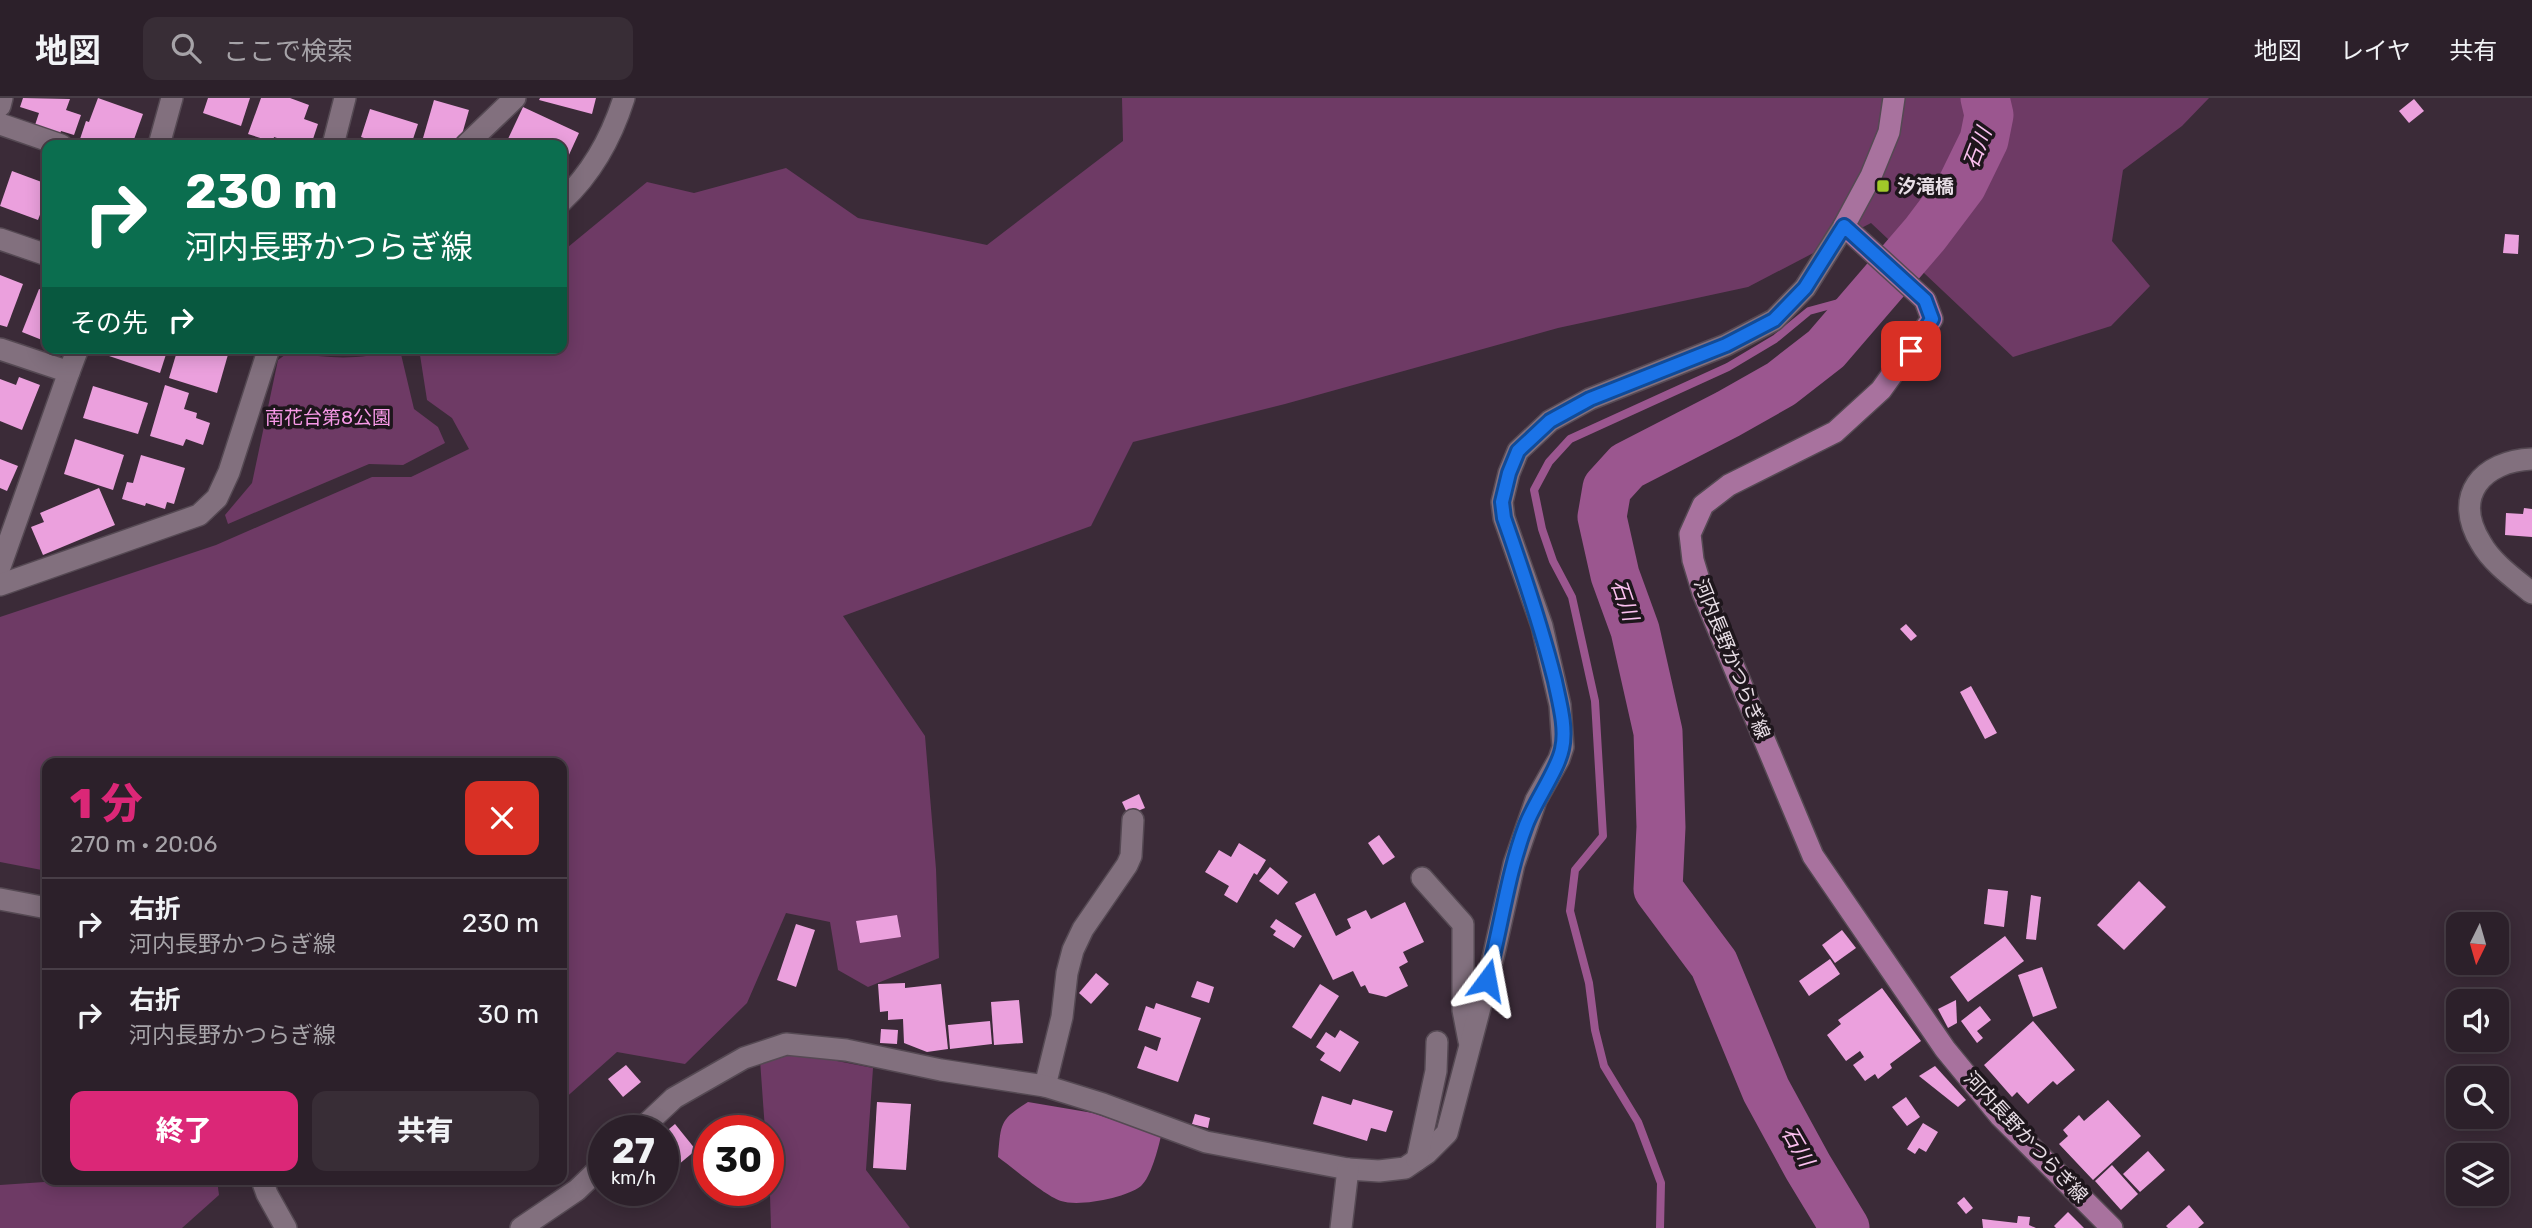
<!DOCTYPE html>
<html lang="ja">
<meta charset="utf-8">
<style>
body{margin:0;font-family:Rubik,"Noto Sans JP",sans-serif;background:#382d36;color:#f1f3f6;height:100vh;display:flex;flex-direction:column;font-size:26px;white-space:nowrap}
*{box-sizing:border-box;margin:0}
p{font-size:23px;color:#a6a3a8}
.icon{flex:none;width:38px;height:38px;fill:none;stroke:currentColor;stroke-width:2;stroke-linecap:round;stroke-linejoin:round}
.map{position:relative;flex:1;overflow:hidden}
.panel{position:absolute;left:42px;top:660px;width:525px;height:427px;display:flex;flex-direction:column;background:#2c202a;border-radius:14px;box-shadow:0 4px 18px #0003,0 0 0 2px #483e47}
.panel>*{flex:none}
.banner{position:absolute;left:42px;top:42px;width:525px;height:214px;border-radius:14px;box-shadow:0 4px 18px #0003,0 0 0 2px #483e47;background:#0b6e4f;color:#fff;overflow:hidden}
.needle{width:46px;rotate:185deg}
.controls{position:absolute;left:2446px;top:814px;display:grid;gap:14px}
.controls a{display:grid;place-items:center;width:63px;height:63px;border-radius:14px;background:#2c202a;box-shadow:0 4px 18px #0003,0 0 0 2px #483e47;font-size:35px}
.speed{position:absolute;left:588px;top:1017px;display:flex;gap:14px;font-size:35px;font-weight:700;text-align:center}
.speed>*{display:grid;place-content:center;width:91px;height:91px;border-radius:50%;background:#2c202a;box-shadow:0 4px 18px #0003,0 0 0 2px #483e47;line-height:1}
.speed small{font-size:18px;font-weight:400}
.speed .limit{border:10px solid #d22;background:#fff;color:#111}
.pin{position:absolute;display:grid;place-items:center;width:60px;height:60px;color:#fff;margin:-30px;border-radius:14px;box-shadow:0 4px 10px #0006}
.me{position:absolute;width:77px;margin:-38px;rotate:13deg;stroke-linejoin:round;filter:drop-shadow(0 0 5px #0008)}
.turn{display:flex;align-items:center;gap:24px;height:147px;padding:0 28px;font-size:32px}
.turn .icon{width:91px;height:91px;stroke-width:2.5}
.turn b{display:block;font-size:49px;line-height:60px}
.then{display:flex;align-items:center;height:66px;padding:0 28px;background:#0003;gap:14px;font-size:26px}
.round{display:grid;place-items:center;flex:none;width:74px;height:74px;border-radius:14px;background:#382d36}
.overview{display:flex;align-items:center;justify-content:space-between;height:119px;padding:0 28px}
h1{font-size:42px;font-weight:800;line-height:52px;color:#db2777}
.button{display:flex;gap:14px;margin-top:auto;padding:14px 28px}
.button a{flex:1;height:80px;border-radius:14px;background:#db2777;color:#fff;font-size:28px;font-weight:800;line-height:80px;text-align:center}
.button a+a{background:#382d36;color:#f1f3f6}
ul{padding:0;list-style:none}
li{display:flex;align-items:center;gap:21px;height:91px;padding:0 28px;border-top:2px solid #483e47}
li div{flex:1}
li b{display:block;font-size:26px}
li em{font-style:normal}
header{display:flex;align-items:center;gap:42px;box-sizing:border-box;height:98px;padding:0 35px;background:#2c202a;border-bottom:2px solid #483e47}
header strong{font-size:33px}
nav{display:flex;gap:38px;margin-inline-start:auto;font-size:24px}
.search{width:490px;height:63px;background:#382d36;display:flex;align-items:center;gap:18px;box-sizing:border-box;padding:0 24px;border-radius:14px;color:#a6a3a8;font-size:26px}
.map>svg:first-child{display:block}
</style>
<header>
<strong>地図</strong>
<div class="search"><svg class="icon" aria-label="search" viewBox="0 0 24 24"><circle cx="10" cy="10" r="6"/><path d="M15 15l6 6"/></svg>ここで検索</div>
<nav><a>地図</a><a>レイヤ</a><a>共有</a></nav>
</header>
<div class="map">
<svg width="2532" height="1130" viewBox="0 0 2532 1130">
<rect width="100%" height="100%" fill="#3b2b38"/>
<g fill="#6e3a65">
<path d="M1122 0H2209L2182 28 2123 72 2112 143 2150 188 2111 228 2013 259 1871 125 1748 189 1558 230 1285 306 1133 344 1091 428 843 518 925 638 936 771 939 860 868 889 838 872 830 824 786 815 747 905 685 966 617 954 562 1003V665H47V773L0 764V519L216 447 372 379H411L469 351 452 320 427 302 420 257 433 250H562V154L647 84 694 95 786 70 858 120 987 147 1123 43Z"/>
<path d="M400 252 414 311 438 329 445 345 403 367 369 366 228 426 225 417 252 385 278 262 289 254C333 261 356 262 400 252Z"/>
<path d="M791 954 873 970 866 1072 910 1130H771L768 1032H765L760 962Z"/>
<path d="M74 1082H217L219 1097 182 1130H0V1087Z"/>
</g>
<path fill="#9b568f" d="M1028 1004 1093 1015 1161 1038C1158 1051 1151 1079 1141 1088 1126 1100 1079 1109 1061 1103 1046 1098 1013 1070 998 1059 1001 1026 999 1022 1028 1004Z"/>
<g fill="none" stroke-linecap="round" stroke-linejoin="round">
<path stroke="#9b568f" stroke-width="8" d="M1660 1130 1661 1085 1638 1024 1604 968 1595 932 1589 885 1570 813 1575 772 1603 738 1595 603 1572 499 1553 463 1542 431 1534 392 1549 364 1570 341 1728 269 1775 241 1809 213 1875 195"/>
<path stroke="#9b568f" stroke-width="49" d="M1845 1130 1808 1069 1766 992 1714 866 1658 791 1661 729 1658 634 1635 532 1615 477 1602 419 1607 390 1627 368 1728 316 1781 286 1826 251 1925 136 1962 87 1984 42 1989 17 1985 0"/>
</g>
<g fill="#eba0dd">
<path d="M23 0 70 1 66 12 81 17 74 37 61 33 60 36 35 27 39 15 20 9Z"/>
<path d="M98 0 143 16 132 47H99L80 41 86 23 89 24Z"/>
<path d="M208 0H250L241 28 203 15Z"/>
<path d="M261 0H290L309 7 304 21 318 26 311 47H298L274 39 273 44 248 36Z"/>
<path d="M540 0H596L592 16 539 2Z"/>
<path d="M2414 1 2424 13 2409 25 2399 13Z"/>
<path d="M434 2 469 12 459 47H421Z"/>
<path d="M523 9 579 35 562 72V47H516L507 43Z"/>
<path d="M370 11 418 26 411 47H368L370 42 361 39Z"/>
<path d="M12 73 47 86V98L38 122 0 108Z"/>
<path d="M2505 136 2519 137 2518 156 2503 155Z"/>
<path d="M0 177 23 186 7 229 0 227Z"/>
<path d="M39 191 47 194V244L22 234Z"/>
<path d="M112 250H168L160 275 109 258Z"/>
<path d="M178 250H219L229 253 217 295 169 280Z"/>
<path d="M19 279 40 287 22 332 0 323V281L16 287Z"/>
<path d="M165 287 189 295 184 311 197 315 196 320 210 325 203 347 186 341 183 348 150 338Z"/>
<path d="M93 288 148 305 138 336 83 320Z"/>
<path d="M75 341 124 357 113 392 64 376Z"/>
<path d="M141 357 185 370 174 406 167 404 165 411 146 405 145 408 122 401 127 384 133 385Z"/>
<path d="M0 361 18 368 7 393 0 390Z"/>
<path d="M99 390 115 427 43 457 31 429 44 424 40 415Z"/>
<path d="M2524 410 2532 411V439L2505 437 2506 415 2523 416Z"/>
<path d="M1906 526 1917 538 1911 543 1900 531Z"/>
<path d="M1971 588 1997 635 1985 641 1960 594Z"/>
<path d="M1139 696 1145 710 1128 717 1122 704Z"/>
<path d="M1379 737 1395 759 1383 767 1368 745Z"/>
<path d="M1239 745 1266 762 1257 777 1254 775 1237 805 1224 797 1229 788 1205 774 1219 752 1231 759Z"/>
<path d="M1270 769 1288 784 1278 797 1259 783Z"/>
<path d="M2139 783 2166 809 2124 852 2097 827Z"/>
<path d="M1988 791 2008 793 2004 829 1984 826Z"/>
<path d="M1315 795 1336 838 1351 830 1347 821 1366 812 1371 821 1405 804 1424 844 1403 854 1408 864 1399 869 1408 888 1386 899 1369 895 1365 887 1361 889 1353 873 1333 882 1295 805Z"/>
<path d="M2031 797 2041 799 2036 842 2026 841Z"/>
<path d="M897 817 901 839 860 845 856 823Z"/>
<path d="M1276 821 1302 838 1294 850 1273 837 1276 833 1270 829Z"/>
<path d="M796 826 815 832 796 889 777 882Z"/>
<path d="M1842 832 1856 850 1835 865 1822 847Z"/>
<path d="M2005 838 2024 863 1968 904 1950 879Z"/>
<path d="M1830 861 1840 876 1809 898 1799 883Z"/>
<path d="M2042 869 2057 910 2033 919 2018 877Z"/>
<path d="M1096 875 1109 886 1091 906 1079 895Z"/>
<path d="M1197 883 1214 889 1209 905 1191 899Z"/>
<path d="M905 885V890L941 886 948 951 927 954 904 945 903 921 888 922V913L880 914 878 886Z"/>
<path d="M1320 886 1339 898 1311 941 1292 929Z"/>
<path d="M1882 890 1921 943 1890 966 1892 970 1878 981 1875 976 1865 983 1853 967 1864 959 1860 953 1846 963 1827 937 1841 926 1838 922Z"/>
<path d="M1019 902 1023 945 994 947 991 904Z"/>
<path d="M1956 902 1957 925 1948 930 1938 911Z"/>
<path d="M1156 905 1201 920 1178 984 1137 970 1145 948 1157 953 1161 940 1138 932 1146 908 1154 911Z"/>
<path d="M1980 908 1991 922 1977 933 1983 940 1977 945 1961 923Z"/>
<path d="M990 923 992 946 950 951 948 927Z"/>
<path d="M2033 923 2075 972 2057 987 2053 983 2028 1006 2017 994 2012 999 1984 967Z"/>
<path d="M881 931 898 932 897 946 880 945Z"/>
<path d="M1340 932 1359 944 1340 974 1320 962 1325 955 1316 949 1326 934 1335 940Z"/>
<path d="M626 967 641 984 623 999 608 981Z"/>
<path d="M1935 968 1966 1002 1958 1009 1919 978Z"/>
<path d="M1322 998 1351 1007 1353 1001 1393 1013 1386 1034 1371 1030 1367 1043 1313 1026Z"/>
<path d="M1906 999 1920 1019 1907 1028 1892 1009Z"/>
<path d="M2108 1002 2141 1038 2093 1082 2059 1046 2068 1038 2063 1032 2079 1017 2084 1023Z"/>
<path d="M877 1004 911 1006 906 1072 873 1070Z"/>
<path d="M1195 1016 1210 1020 1208 1030 1192 1026Z"/>
<path d="M1923 1025 1938 1034 1926 1054 1919 1050 1915 1056 1907 1051Z"/>
<path d="M675 1026 696 1052 678 1067 663 1048V1036Z"/>
<path d="M2148 1053 2165 1072 2140 1094 2123 1076Z"/>
<path d="M2112 1067 2138 1096 2121 1112 2095 1083Z"/>
<path d="M1964 1099 1973 1110 1966 1116 1957 1105Z"/>
<path d="M2189 1107 2204 1125 2198 1130H2168L2166 1128Z"/>
<path d="M2068 1114 2084 1130H2056L2054 1128Z"/>
<path d="M2018 1118 2030 1119 2029 1127 2036 1130H1983L1982 1121 2017 1125Z"/>
</g>
<g fill="none" stroke-linecap="round" stroke-linejoin="round">
<g stroke="#554953" stroke-width="24">
<g id="minor">
<path d="M0 8 2 0"/>
<path d="M0 26 61 47"/>
<path d="M159 47 172 0"/>
<path d="M333 47 345 0"/>
<path d="M466 47 515 0"/>
<path d="M562 103C592 75 612 38 624 0"/>
<path d="M0 141 47 157"/>
<path d="M0 251 69 274 0 469"/>
<path d="M69 274 78 250"/>
<path d="M2532 361C2482 363 2452 398 2481 445 2492 465 2515 481 2532 495"/>
<path d="M0 487 199 417 217 400 229 374 269 250"/>
<path d="M1422 780 1463 826V912L1469 943"/>
<path d="M0 801 47 810"/>
<path d="M1045 988 1062 919 1067 875 1073 852 1083 831 1127 767 1131 758 1133 722"/>
<path d="M640 1032 674 1000 744 960 786 946 846 952 941 972 1045 988 1103 1006 1206 1044 1348 1071 1379 1073 1405 1070 1427 1055 1447 1035 1493 860 1514 766 1536 702 1559 661 1563 649 1560 607 1542 528 1504 420 1502 404 1509 375 1518 353 1550 323 1590 301 1726 247 1774 222 1805 190 1844 128"/>
<path d="M1417 1062 1436 973 1437 944"/>
<path d="M262 1082 267 1096 286 1130"/>
<path d="M521 1130 577 1092 604 1066"/>
<path d="M1341 1130 1348 1071"/>
</g>
</g>
<g stroke="#554953" stroke-width="24">
<path id="major" d="M1894 0 1889 34 1871 78 1844 128 1925 202 1932 221 1881 292 1835 334 1729 387 1703 407 1690 436 1693 462 1703 495 1813 758 1945 951 2000 1018 2112 1130"/>
</g>
<use href="#minor" stroke="#82707e" stroke-width="21"/>
<use href="#major" stroke="#a8729e" stroke-width="21"/>
</g>
<g fill="none" stroke-linecap="round" stroke-linejoin="round">
<g stroke="#114b97" stroke-width="18">
<path id="route" d="M1487 882C1501 831 1507 777 1526 727 1535 703 1558 672 1562 651 1567 630 1559 603 1555 583 1541 527 1523 474 1504 420L1502 404 1509 375 1518 353 1550 323 1590 301 1726 247 1774 222 1805 190 1844 128 1925 202 1932 221 1911 253"/>
</g>
<use href="#route" stroke="#1a73e8" stroke-width="12"/>
</g>
<rect fill="#a1c929" stroke="#1e161c" stroke-width="2.5" x="1876" y="81" width="14" height="14" rx="3.5"/>
<g text-anchor="middle" dominant-baseline="central" stroke-width="7" stroke-linejoin="round" paint-order="stroke">
<g font-size="19" font-weight="bold" fill="#e8dee6" stroke="#1e161c" text-anchor="start">
<text x="1897" y="88">汐滝橋</text>
</g>
<g font-size="19" fill="#f799e7" stroke="#1e161c">
<text x="328" y="319">南花台第8公園</text>
</g>
<g font-size="19" fill="#e8dee6" stroke="#1e161c">
<text transform="translate(1732 561) rotate(68)">河内長野かつらぎ線</text>
<text transform="translate(2026 1039) rotate(47)">河内長野かつらぎ線</text>
</g>
<g font-size="21" font-style="italic" fill="#fbc1f0" stroke="#1e161c">
<text transform="translate(1977 50) rotate(-69)">石川</text>
<text transform="translate(1625 502) rotate(71)">石川</text>
<text transform="translate(1798 1048) rotate(60)">石川</text>
</g>
</g>
</svg>
<div class="controls">
<a><svg class="needle" viewBox="-14 -14 28 28"><path d="M0-13l5 13h-10z" fill="#e53935"/><path d="M0 13l5-13h-10z" fill="#a6a3a8"/></svg></a>
<a><svg class="icon" aria-label="sound" viewBox="0 0 24 24"><path d="M4 9h4l5-4v14l-5-4H4zM17 9q2 3 0 6"/></svg></a>
<a><svg class="icon" aria-label="search" viewBox="0 0 24 24"><circle cx="10" cy="10" r="6"/><path d="M15 15l6 6"/></svg></a>
<a><svg class="icon" aria-label="layers" viewBox="0 0 24 24"><path d="M12 4l9 5-9 5-9-5zM3 14l9 5 9-5"/></svg></a>
</div>
<div class="speed"><div>27<small>km/h</small></div><div class="limit">30</div></div>
<div class="pin" style="left:1911px;top:253px;background:#d93025"><svg class="icon" aria-label="arrive" viewBox="0 0 24 24"><path d="M6 21V4h12l-3 4 3 4H6"/></svg></div>
<svg class="me" style="left:1487px;top:882px" viewBox="-20 -20 40 40"><path d="M0-17L14 15 0 8-14 15z" fill="#1a73e8" stroke="#fff" stroke-width="4"/></svg>
<div class="banner">
<div class="turn"><svg class="icon" aria-label="right" viewBox="0 0 24 24"><path d="M7 20v-9h11M14 6l5 5-5 5"/></svg><div><b>230 m</b>河内長野かつらぎ線</div></div>
<div class="then">その先<svg class="icon" aria-label="right" viewBox="0 0 24 24"><path d="M7 20v-9h11M14 6l5 5-5 5"/></svg></div>
</div>
<section class="panel">
<div class="overview"><div><h1>1 分</h1><p>270 m · 20:06</p></div><a class="round" style="background:#d93025;color:#fff"><svg class="icon" aria-label="close" viewBox="0 0 24 24"><path d="M6 6l12 12M18 6L6 18"/></svg></a></div>
<ul>
<li><svg class="icon" aria-label="right" viewBox="0 0 24 24"><path d="M7 20v-9h11M14 6l5 5-5 5"/></svg><div><b>右折</b><p>河内長野かつらぎ線</p></div><em>230 m</em></li>
<li><svg class="icon" aria-label="right" viewBox="0 0 24 24"><path d="M7 20v-9h11M14 6l5 5-5 5"/></svg><div><b>右折</b><p>河内長野かつらぎ線</p></div><em>30 m</em></li>
</ul>
<div class="button"><a>終了</a><a>共有</a></div>
</section>
</div>
